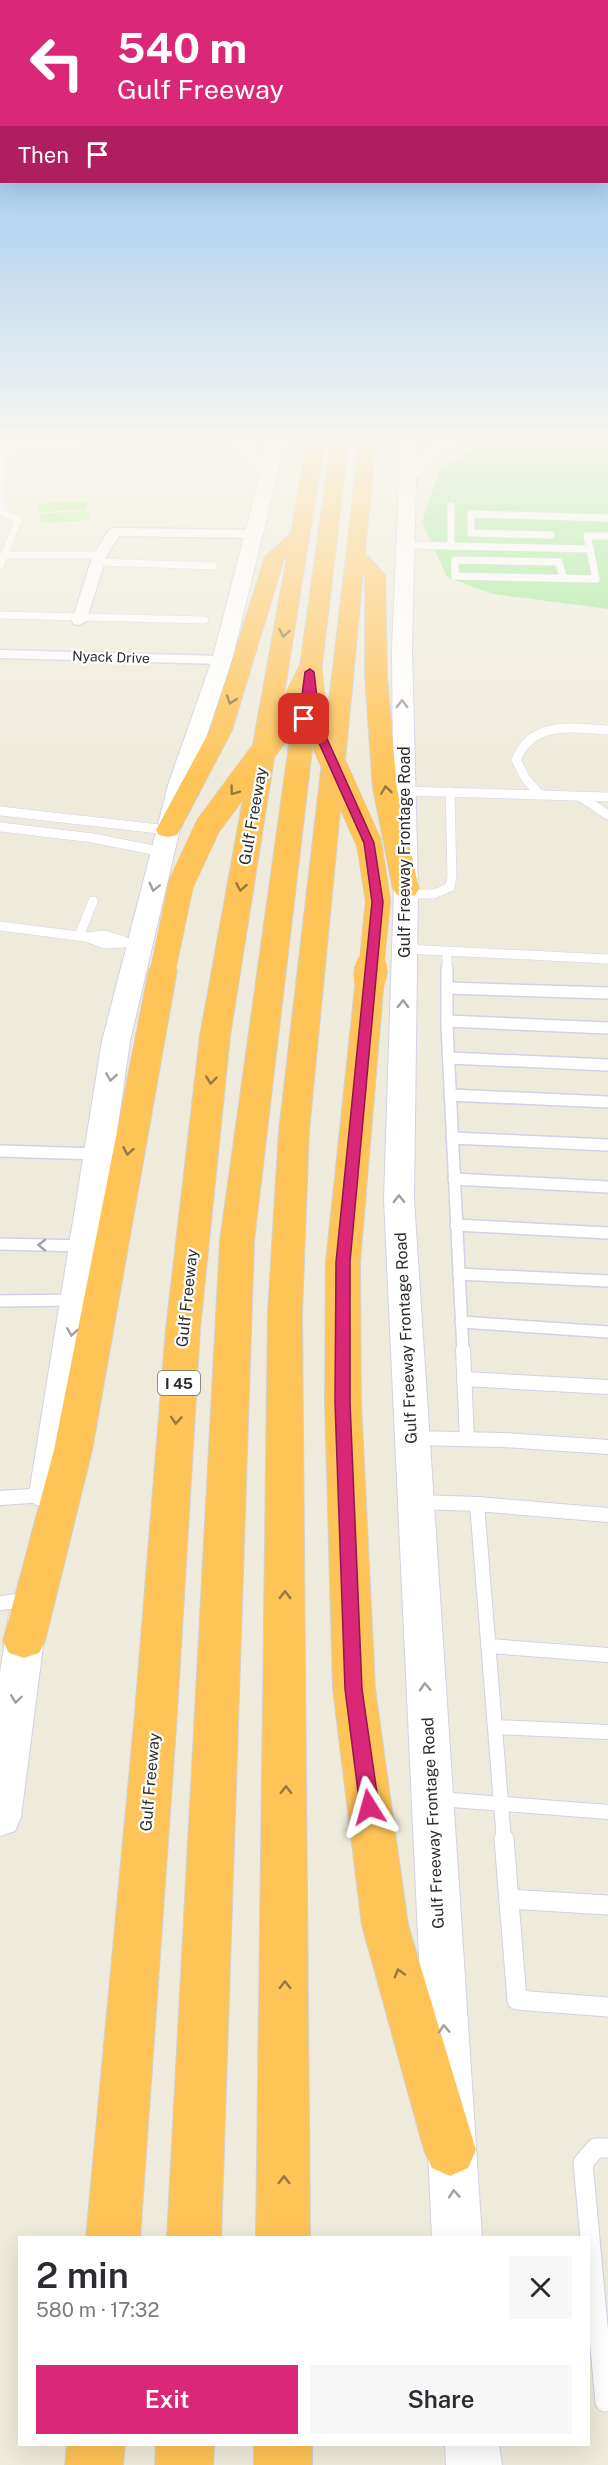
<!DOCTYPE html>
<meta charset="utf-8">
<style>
body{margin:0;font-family:"Public Sans",sans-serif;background:#f7f7f7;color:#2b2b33;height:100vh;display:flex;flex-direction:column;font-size:22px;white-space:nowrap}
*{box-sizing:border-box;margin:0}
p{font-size:20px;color:#7c7c81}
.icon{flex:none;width:33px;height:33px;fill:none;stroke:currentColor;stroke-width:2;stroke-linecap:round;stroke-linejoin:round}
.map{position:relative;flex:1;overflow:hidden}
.drawer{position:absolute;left:18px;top:2236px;width:572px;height:210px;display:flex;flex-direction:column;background:#fff;border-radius:0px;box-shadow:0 6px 24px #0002}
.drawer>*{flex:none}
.top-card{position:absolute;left:0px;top:0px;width:609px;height:183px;box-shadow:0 6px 24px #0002;background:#db2777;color:#fff;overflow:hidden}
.pin{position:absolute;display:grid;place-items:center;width:51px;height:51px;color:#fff;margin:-26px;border-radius:12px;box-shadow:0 3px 9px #0006}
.me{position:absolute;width:66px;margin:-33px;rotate:352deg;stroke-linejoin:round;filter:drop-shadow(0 0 4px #0008)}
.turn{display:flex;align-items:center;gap:21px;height:126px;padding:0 18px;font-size:27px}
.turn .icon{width:78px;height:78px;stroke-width:2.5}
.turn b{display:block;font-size:42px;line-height:51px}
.then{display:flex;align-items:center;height:57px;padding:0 18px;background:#0003;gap:12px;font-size:22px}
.round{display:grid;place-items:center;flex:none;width:63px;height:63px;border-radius:0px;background:#f7f7f7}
.overview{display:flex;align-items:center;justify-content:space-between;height:102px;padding:0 18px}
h1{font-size:36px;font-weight:600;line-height:45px}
.cta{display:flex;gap:12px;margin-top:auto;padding:12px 18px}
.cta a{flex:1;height:69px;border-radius:0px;background:#db2777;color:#fff;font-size:24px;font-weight:600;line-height:69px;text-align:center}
.cta a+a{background:#f7f7f7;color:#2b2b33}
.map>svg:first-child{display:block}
</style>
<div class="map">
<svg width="608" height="2465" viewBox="0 0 608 2465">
<rect width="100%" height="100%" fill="#efebdc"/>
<path fill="#9fea94" d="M509 436H608V609L493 594 447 577 422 522 440 469 486 443Z"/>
<g fill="#b3f28f">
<path d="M86 501 87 509 40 512 38 504Z"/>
<path d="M88 511 89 520 42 523 40 514Z"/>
</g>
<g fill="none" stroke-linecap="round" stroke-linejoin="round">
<g stroke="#d2d1e6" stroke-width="8">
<g id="lane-far4">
<path d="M451 506V546"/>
<path d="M551 535 471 533V514L608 518"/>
<path d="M405 545 590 549 596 579 455 576V560L559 562 563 578"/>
<path d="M590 549 587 536H608"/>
<path d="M0 555H100"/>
<path d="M98 562 214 566"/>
<path d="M0 566 18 520 1 512V449L72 445"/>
<path d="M0 615 205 620"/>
</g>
</g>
<g stroke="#d2d1e6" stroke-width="10">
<g id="lane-far3">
<path d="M404 791 608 797"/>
<path d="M540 795 526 779 516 760C532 720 572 728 608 730"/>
<path d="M581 797 608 815"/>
<path d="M0 811 168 830"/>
<path d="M0 827 93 838 163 852"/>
<path d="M406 894H434L450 887 452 877 450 792"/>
<path d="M0 926 86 937"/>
<path d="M79 936 93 901"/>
<path d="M124 941 105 935 86 937 105 944 140 942"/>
<path d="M405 949 608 959"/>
<path d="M447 952V970"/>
</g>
</g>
<g stroke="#d2d1e6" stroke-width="14">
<g id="lane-far2">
<path d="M447 968V1026L463 1352"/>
<path d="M447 988 608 993"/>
<path d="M447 1021 608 1028"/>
<path d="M449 1058 608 1065"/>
<path d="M450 1095 608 1102"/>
<path d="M452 1138 608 1145"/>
<path d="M0 1151 98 1154"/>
<path d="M454 1179 608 1187"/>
<path d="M456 1225 608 1233"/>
<path d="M0 1244 84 1246"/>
<path d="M459 1274 608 1281"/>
<path d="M0 1301 77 1300"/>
<path d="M461 1322 608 1332"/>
</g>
</g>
<g stroke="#d2d1e6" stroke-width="16">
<g id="lane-far1">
<path d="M463 1350 467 1439"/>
<path d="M464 1379 608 1387"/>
<path d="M413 1438 503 1440 608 1447"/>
<path d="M0 1498 46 1495"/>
<path d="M419 1502 477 1504"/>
<path d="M0 1603 29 1600"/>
<path d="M489 1646 608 1655"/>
<path d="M495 1727 608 1732"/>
<path d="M439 1799 608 1812"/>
<path d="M504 1841 477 1504 608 1515"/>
</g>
</g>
<g stroke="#d2d1e6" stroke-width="21">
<g id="lane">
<path d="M504 1839 517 2000 608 2007"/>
<path d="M509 1899 608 1905"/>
<path d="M605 2402 583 2163 596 2148H608"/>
</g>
</g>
<g stroke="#d2d1e6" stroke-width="3">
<g id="street">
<path d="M115 528 254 530 260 534 254 538 119 536 107 555 86 621 79 625 74 624 72 621 93 555 110 529Z"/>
<path d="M0 650 222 656 229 660 222 664 0 658Z"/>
</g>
</g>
<g stroke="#d2d1e6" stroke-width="2">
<g id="secondary">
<path d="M226 436H243L264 459 270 436H286L277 474 278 476 276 480 232 660 191 782 130 1041 65 1494 60 1504 47 1508 34 1504 29 1494 102 1041 169 782 212 660 260 475Z"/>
<path d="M401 436H417V460C437 440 443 436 471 436L446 449 416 479 412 649 418 889 414 1199 482 2238H432L384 1199 394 889 392 649Z"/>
<path d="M28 1599 42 1604 47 1615 21 1817 15 1831 0 1836V1673L9 1615 14 1604Z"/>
<path d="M445 2445H499L502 2465H446Z"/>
</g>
</g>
<g stroke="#d1d1d1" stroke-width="2">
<g id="highway">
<path d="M308 436H325L230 1036 200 1329 177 1713 140 2238H86L135 1713 166 1329 200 1036 287 557 284 559 232 730 177 835 168 837 159 835 156 830 210 730 265 557 291 533Z"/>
<path d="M332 436H349L254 1241 221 2238H167L220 1241Z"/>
<path d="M360 436H376L365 553 385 575 387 676 397 788 419 889 415 895 406 897 397 895 393 889 373 788 365 676V576L363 574 309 1131 302 1312 310 2238H256L268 1312 279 1131Z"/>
<path d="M163 962 173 964 177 970 92 1450 45 1641 39 1653 24 1658 9 1653 3 1641 54 1450 149 970 153 964Z"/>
<path d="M370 970 380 972 384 978 360 1262 361 1402 375 1689 408 1925 476 2150 468 2168 450 2176 432 2168 424 2150 362 1925 333 1689 325 1402 326 1262 356 978 360 972Z"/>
<path d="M67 2445H125L123 2465H65Z"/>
<path d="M156 2445H214L213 2465H155Z"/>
<rect x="254" y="2445" width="58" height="20"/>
</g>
</g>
<use href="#lane-far4" stroke="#fff" stroke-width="7"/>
<use href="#lane-far3" stroke="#fff" stroke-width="9"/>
<use href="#lane-far2" stroke="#fff" stroke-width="11"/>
<use href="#lane-far1" stroke="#fff" stroke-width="14"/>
<use href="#lane" stroke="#fff" stroke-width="19"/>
<use href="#street" fill="#fff" fill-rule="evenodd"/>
<use href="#secondary" fill="#fff" fill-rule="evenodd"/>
<use href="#highway" fill="#ffc457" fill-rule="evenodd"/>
<g stroke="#d1d1d1" stroke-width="26" stroke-linecap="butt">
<g id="highway-bridge-far1">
<path d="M310 672 315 723 369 843 378 901 371 970"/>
<path d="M163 970 181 884 208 826 285 722 310 672"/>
</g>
</g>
<g stroke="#d1d1d1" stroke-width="34" stroke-linecap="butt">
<path id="highway-bridge" d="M370 978 371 968"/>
</g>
<use href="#highway-bridge-far1" stroke="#ffc457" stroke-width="25"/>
<use href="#highway-bridge" stroke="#ffc457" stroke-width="32"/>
</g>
<defs><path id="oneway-chevron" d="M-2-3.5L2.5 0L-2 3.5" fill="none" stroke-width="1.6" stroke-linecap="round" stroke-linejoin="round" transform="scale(1.5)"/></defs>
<g stroke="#967842">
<use href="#oneway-chevron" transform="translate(284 633) rotate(100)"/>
<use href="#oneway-chevron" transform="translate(231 700) rotate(109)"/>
<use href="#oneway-chevron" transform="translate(386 790) rotate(-99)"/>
<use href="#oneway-chevron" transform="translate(234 791) rotate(126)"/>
<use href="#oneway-chevron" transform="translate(241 887) rotate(100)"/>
<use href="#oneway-chevron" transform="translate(211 1080) rotate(96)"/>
<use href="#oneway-chevron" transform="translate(128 1151) rotate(100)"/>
<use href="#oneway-chevron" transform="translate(176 1420) rotate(94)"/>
<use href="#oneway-chevron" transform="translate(285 1595) rotate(-90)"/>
<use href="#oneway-chevron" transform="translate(286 1790) rotate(-90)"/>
<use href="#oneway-chevron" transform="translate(399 1973) rotate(-106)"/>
<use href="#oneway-chevron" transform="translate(285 1985) rotate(-90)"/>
<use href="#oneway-chevron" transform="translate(284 2180) rotate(-90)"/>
</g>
<g stroke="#a0a0a0">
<use href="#oneway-chevron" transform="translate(402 704) rotate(-91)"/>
<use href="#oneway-chevron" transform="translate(154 887) rotate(104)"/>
<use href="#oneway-chevron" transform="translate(403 1004) rotate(-89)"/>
<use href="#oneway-chevron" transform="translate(111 1077) rotate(99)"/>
<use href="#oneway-chevron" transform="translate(399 1199) rotate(-91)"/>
<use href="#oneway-chevron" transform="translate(42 1245) rotate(-179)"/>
<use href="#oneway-chevron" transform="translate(72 1332) rotate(99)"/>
<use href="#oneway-chevron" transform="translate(425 1687) rotate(-93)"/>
<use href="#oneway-chevron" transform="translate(16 1699) rotate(98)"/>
<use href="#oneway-chevron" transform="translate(444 2029) rotate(-93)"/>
<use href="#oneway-chevron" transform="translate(454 2194) rotate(-94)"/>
</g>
<linearGradient id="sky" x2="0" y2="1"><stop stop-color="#74b4ef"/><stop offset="0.56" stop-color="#f8f6ef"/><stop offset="1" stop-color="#f8f6ef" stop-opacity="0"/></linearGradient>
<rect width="608" height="781" fill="url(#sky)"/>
<path fill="#db2777" stroke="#8e194d" stroke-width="1.5" d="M310 669 314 672 320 723 374 843 383 902 350 1262V1402L362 1689 379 1807 376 1813 369 1815 363 1813 360 1807 345 1689 335 1402 336 1262 372 902 364 843 310 723 309 711 307 721 299 719 305 672Z"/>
<g text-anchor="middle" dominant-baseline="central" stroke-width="4.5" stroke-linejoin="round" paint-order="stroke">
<g font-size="14" fill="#2c2c2c" stroke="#fff">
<text transform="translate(111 657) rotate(2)">Nyack Drive</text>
</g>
<rect fill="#fff" stroke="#6b6b6b" stroke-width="1.5" x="158" y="1371" width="42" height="24" rx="4.5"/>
<g font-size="15" font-weight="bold" fill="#2c2c2c">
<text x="179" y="1383">I 45</text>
</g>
<g font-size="16" fill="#2c2c2c" stroke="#fff">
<text transform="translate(253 816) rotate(-80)">Gulf Freeway</text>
<text transform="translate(404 852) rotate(-90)">Gulf Freeway Frontage Road</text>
<text transform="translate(187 1298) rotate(-84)">Gulf Freeway</text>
<text transform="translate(406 1338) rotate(-93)">Gulf Freeway Frontage Road</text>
<text transform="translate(150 1782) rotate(-85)">Gulf Freeway</text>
<text transform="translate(433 1823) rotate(-93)">Gulf Freeway Frontage Road</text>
</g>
</g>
</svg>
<div class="pin" style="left:304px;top:719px;background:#d93025"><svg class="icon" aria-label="arrive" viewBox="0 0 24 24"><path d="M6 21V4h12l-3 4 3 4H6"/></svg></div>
<svg class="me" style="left:369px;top:1807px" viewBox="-20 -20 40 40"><path d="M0-17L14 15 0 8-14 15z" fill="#db2777" stroke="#fff" stroke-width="4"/></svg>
<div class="top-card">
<div class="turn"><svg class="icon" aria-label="left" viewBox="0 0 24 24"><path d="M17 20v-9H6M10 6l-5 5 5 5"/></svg><div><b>540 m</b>Gulf Freeway</div></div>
<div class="then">Then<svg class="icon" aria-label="arrive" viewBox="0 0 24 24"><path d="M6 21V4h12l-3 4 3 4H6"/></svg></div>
</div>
<section class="drawer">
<div class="overview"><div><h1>2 min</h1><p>580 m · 17:32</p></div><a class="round"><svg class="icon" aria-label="close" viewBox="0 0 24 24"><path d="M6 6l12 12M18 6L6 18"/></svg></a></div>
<div class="cta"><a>Exit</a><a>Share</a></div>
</section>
</div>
